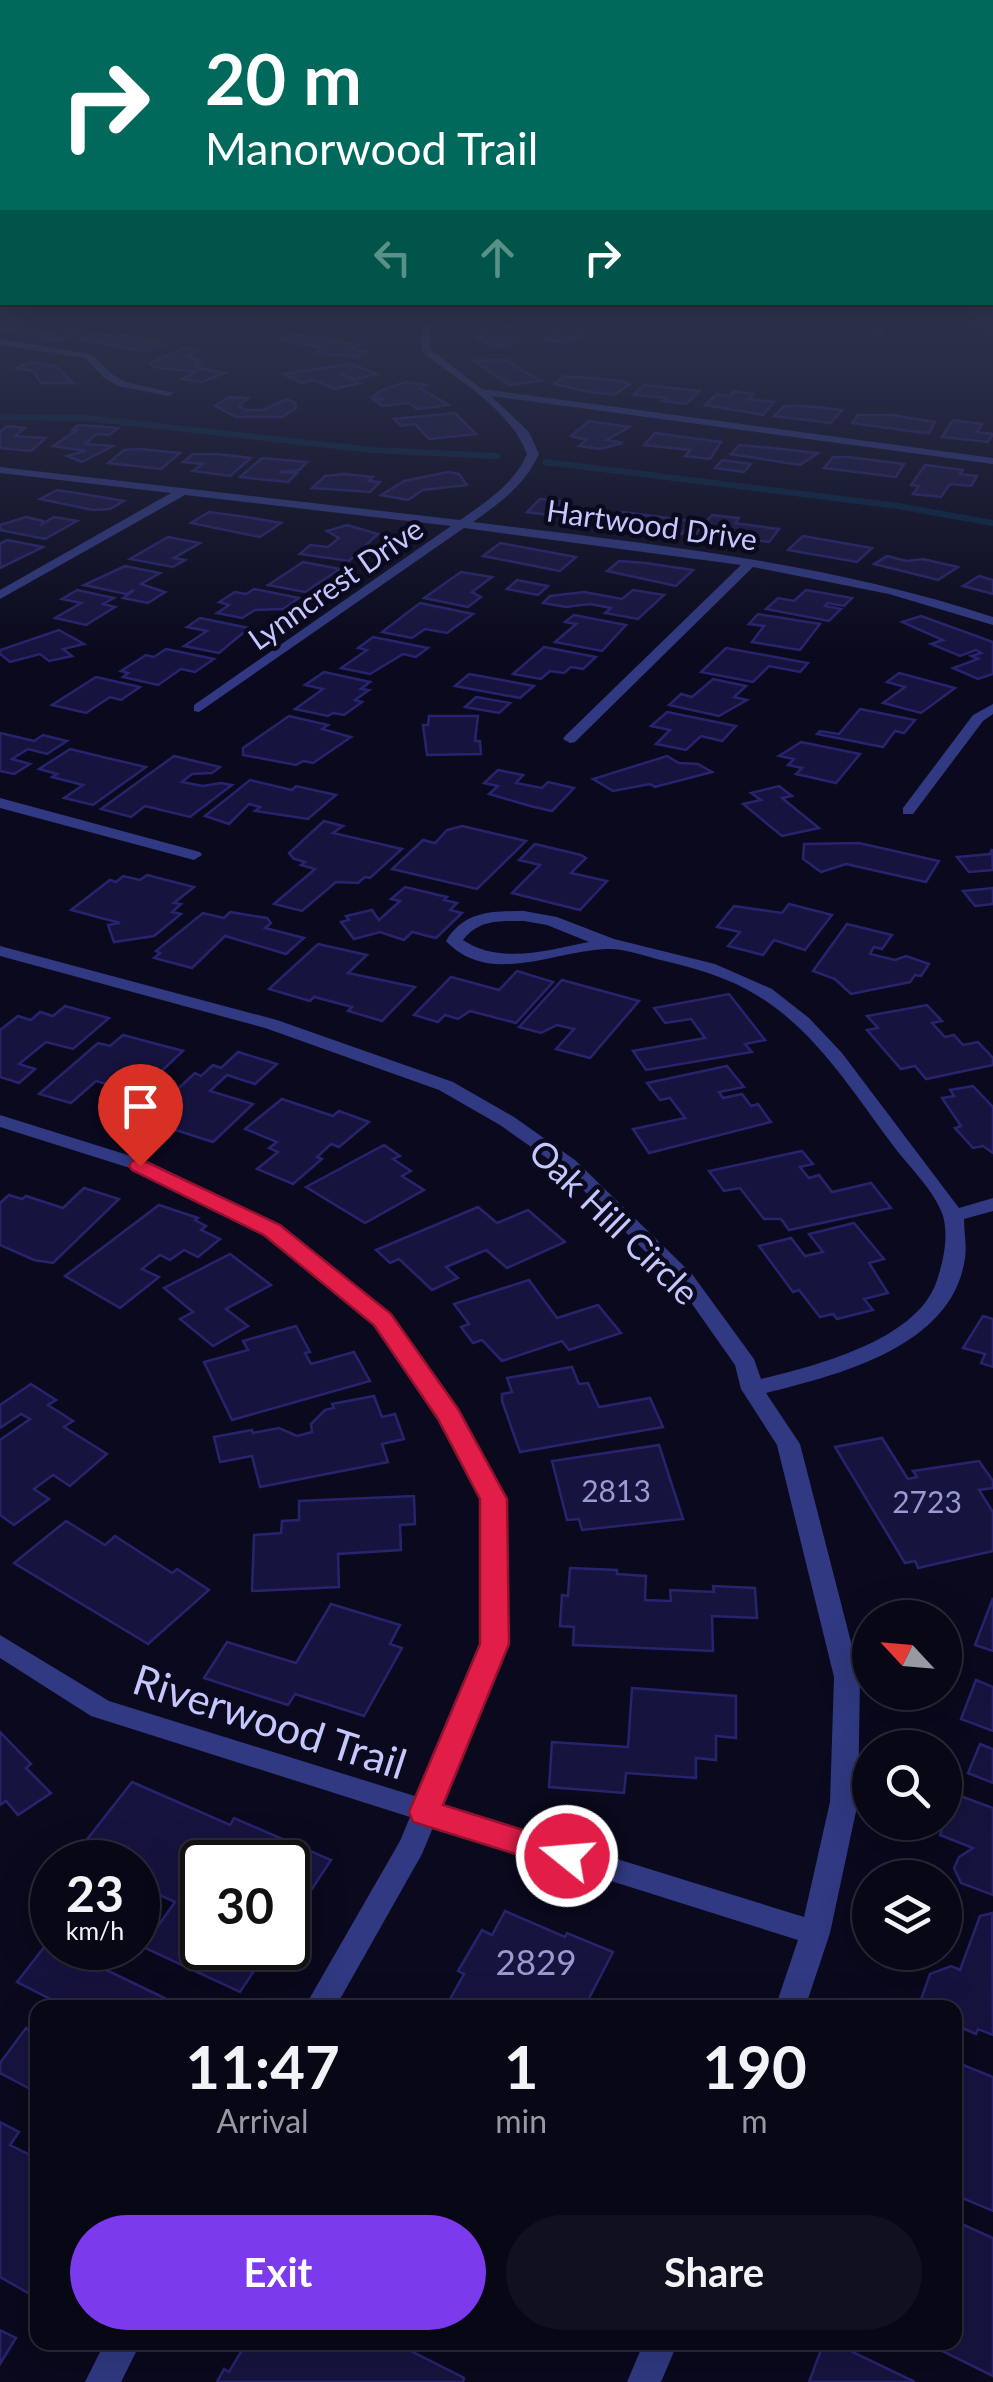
<!DOCTYPE html>
<style>
body{margin:0;font-family:Lato,sans-serif;background:#11101f;color:#f1f3f6;height:100vh;display:flex;flex-direction:column;font-size:38px;white-space:nowrap}
*{box-sizing:border-box;margin:0}
p{font-size:32px;color:#9899a1}
.icon{flex:none;width:55px;height:55px;fill:none;stroke:currentColor;stroke-width:2;stroke-linecap:round;stroke-linejoin:round}
.map{position:relative;flex:1;overflow:hidden}
.details{position:absolute;left:30px;top:2000px;width:932px;height:350px;display:flex;flex-direction:column;background:#080716;border-radius:20px;box-shadow:0 10px 40px #0002,0 0 0 2px #292835}
.details>*{flex:none}
.top-card{position:absolute;left:0px;top:0px;width:995px;height:305px;box-shadow:0 10px 40px #0002,0 0 0 2px #292835;background:#00695c;color:#fff;overflow:hidden}
.needle{width:65px;rotate:296deg}
.fabs{position:absolute;left:852px;top:1600px;display:grid;gap:20px}
.fabs a{display:grid;place-items:center;width:110px;height:110px;border-radius:50%;background:#080716;box-shadow:0 10px 40px #0002,0 0 0 2px #292835;font-size:50px}
.speed{position:absolute;left:30px;top:1840px;display:flex;gap:20px;font-size:50px;font-weight:700;text-align:center}
.speed>*{display:grid;place-content:center;width:130px;height:130px;border-radius:50%;background:#080716;box-shadow:0 10px 40px #0002,0 0 0 2px #292835;line-height:1}
.speed small{font-size:25px;font-weight:400}
.speed .limit{border:5px solid #111;border-radius:15px;background:#fff;color:#111}
.pin{position:absolute;display:grid;place-items:center;width:85px;height:85px;color:#fff;margin:-102px -42px;border-radius:50% 50% 50% 0;rotate:-45deg;box-shadow:0 0 10px #0007}
.pin .icon{rotate:45deg}
.me{position:absolute;width:110px;margin:-55px;rotate:287deg;stroke-linejoin:round;filter:drop-shadow(0 0 8px #0008)}
.turn{display:flex;align-items:center;gap:35px;height:210px;padding:0 40px;font-size:45px}
.turn .icon{width:130px;height:130px;stroke-width:2.5}
.turn b{display:block;font-size:70px;line-height:85px}
.lanes{display:flex;align-items:center;height:95px;padding:0 40px;background:#0003;justify-content:center;gap:50px;direction:ltr}
.lanes .off{opacity:.35}
.eta{display:flex;justify-content:space-evenly;align-items:center;height:170px;text-align:center}
.eta b{font-size:60px;font-weight:700;line-height:70px}
.cta{display:flex;gap:20px;margin-top:auto;padding:20px 40px}
.cta a{flex:1;height:115px;border-radius:60px;background:#7c3aed;color:#fff;font-size:40px;font-weight:700;line-height:115px;text-align:center}
.cta a+a{background:#11101f;color:#f1f3f6}
.map>svg:first-child{display:block}
</style>
<div class="map">
<svg width="993" height="2382" viewBox="0 0 993 2382">
<rect width="100%" height="100%" fill="#0a091d"/>
<g fill="none" stroke-linecap="round" stroke-linejoin="round">
<g stroke="#06233f" stroke-width="6">
<path d="M0 417 86 418 372 450 497 456"/>
<path d="M545 462 898 506 993 523"/>
</g>
</g>
<g fill="#16143f" stroke="#27246e" stroke-width="2.5">
<path d="M21 322H42L81 331 56 341 42 339 51 335 4 329Z"/>
<path d="M137 322H165L173 324 147 330 125 327Z"/>
<path d="M310 322H367L355 330 343 332 301 328Z"/>
<path d="M841 322H883L885 323 881 334 858 332 861 325Z"/>
<path d="M906 322H989L988 326 965 327Z"/>
<path d="M489 326H503L526 329 511 332 507 339 516 341 499 347 478 339Z"/>
<path d="M562 328 579 330 576 332 584 333 567 342 546 340Z"/>
<path d="M94 333 118 337 124 334 164 345 143 351 79 339Z"/>
<path d="M290 334 358 345 351 349 367 352 357 357 315 353 323 348 282 340Z"/>
<path d="M184 348 198 350 188 356 199 360 194 363 201 364 195 367 225 373 202 382 182 379 195 372 153 367 150 363Z"/>
<path d="M506 360 525 372 542 381 510 385 474 361Z"/>
<path d="M30 362 55 366 74 383H41L33 371 16 368Z"/>
<path d="M351 364 377 374 356 379 340 374 360 383 334 389 315 380 302 383 283 374Z"/>
<path d="M564 376 622 381 630 384 614 395 585 391 554 384Z"/>
<path d="M405 382 426 385 420 388 449 405 417 409 409 403 382 406 374 400 384 399 372 397 382 390Z"/>
<path d="M644 385 700 391 686 404 663 401 667 398 633 395Z"/>
<path d="M734 391 753 394 748 399 774 402 763 415 705 405 717 394 730 396Z"/>
<path d="M229 397 248 398 239 406 246 410H263L287 399 296 404 295 409 282 417H236L215 406Z"/>
<path d="M784 406H806L842 410 831 423 774 416Z"/>
<path d="M455 413 476 434 429 439 415 424 401 426 394 419Z"/>
<path d="M858 415H892L935 422 929 433 917 432 852 423Z"/>
<path d="M953 420 982 424 977 432 993 434 988 442 942 437Z"/>
<path d="M589 421 629 427 607 440 623 443 600 449 579 446 586 440 571 436Z"/>
<path d="M78 425 118 428 109 435 97 434 85 444 113 446 82 462 67 456 86 451 53 446 77 430H72Z"/>
<path d="M7 426 25 428 15 436 46 438 31 451 0 448V432Z"/>
<path d="M655 433 721 442 710 459 685 456 691 450 644 445Z"/>
<path d="M739 445 772 448 818 453 800 465 731 454Z"/>
<path d="M139 449 180 453 161 469 108 463 124 450Z"/>
<path d="M193 454H218L251 458 230 476 193 471 203 464 183 462Z"/>
<path d="M833 457H848L904 464 896 477 824 468Z"/>
<path d="M262 458 307 462 299 470 280 472 297 473 288 482 240 477Z"/>
<path d="M722 460 751 464 744 472 715 468Z"/>
<path d="M925 465 963 470 960 474 977 476 971 486 950 484 941 497 913 494 919 486 911 485Z"/>
<path d="M448 472 459 474 467 485 423 490 408 500 381 495 404 481Z"/>
<path d="M344 474 373 477 369 481 380 482 370 492 312 488 325 476Z"/>
<path d="M57 490 95 496 124 501 110 509 93 510 40 499Z"/>
<path d="M540 499 562 501 556 507 608 514 601 522 527 512Z"/>
<path d="M209 512 246 517 281 523 260 537 191 523Z"/>
<path d="M622 512 692 521 682 534 611 525Z"/>
<path d="M712 515 739 518 735 523 779 529 769 542 722 536 718 541 692 538Z"/>
<path d="M26 517 43 521 42 524 54 517 77 521 45 539 0 530V525Z"/>
<path d="M347 525 378 534 349 561 300 554 310 545 328 547 339 538 327 531Z"/>
<path d="M803 536 872 548 857 562 788 550Z"/>
<path d="M168 537 200 543 174 558 185 560 173 567 130 559Z"/>
<path d="M7 540 43 547 0 568V544Z"/>
<path d="M500 543 576 557 560 571 483 556Z"/>
<path d="M887 556 907 561 923 559 958 567 938 580 874 564Z"/>
<path d="M619 561 646 563 693 570 676 586 607 571Z"/>
<path d="M303 562 340 569 305 592 268 585Z"/>
<path d="M125 566 160 573 141 584 165 592 148 603 123 598 134 590 126 594 84 585Z"/>
<path d="M461 572 492 577 472 592 481 597 468 607 424 598Z"/>
<path d="M979 576 993 580V594L963 586Z"/>
<path d="M517 580 548 586 538 595 507 589Z"/>
<path d="M254 589 299 598 283 609 255 610 242 618 217 613 229 605 219 602 235 592 246 594Z"/>
<path d="M77 590 114 598 103 604 115 607 86 625 55 618 81 603 62 599Z"/>
<path d="M633 590 664 595 638 619 605 613 611 608 590 604 566 607 543 603 550 596 584 592 622 599Z"/>
<path d="M806 590 852 598 844 606 827 603 825 606 841 609 829 621 766 609 778 598 794 601Z"/>
<path d="M420 603 473 614 447 633 425 629 412 638 382 632Z"/>
<path d="M758 614 820 624 800 650 752 642 764 626 749 624Z"/>
<path d="M574 615 626 625 602 651 555 642 576 624 565 622Z"/>
<path d="M921 616 993 642V674L978 679 953 668 978 659 971 656 981 653 976 650 960 656 931 644 943 640 902 622Z"/>
<path d="M200 618 249 628 219 653 184 646 207 631 187 627Z"/>
<path d="M59 630 84 644 63 649 72 656 49 661 40 654 10 662 0 654V650Z"/>
<path d="M373 637 428 648 416 657 403 654 370 674 341 668 367 650 358 648Z"/>
<path d="M544 647 596 657 583 669 571 667 564 673 550 671 541 679 513 674Z"/>
<path d="M726 648 808 663 800 672 769 666 753 682 701 672Z"/>
<path d="M166 649 214 659 195 672 181 669 158 685 123 677 128 673 121 671 146 655 154 657Z"/>
<path d="M324 672 370 682 361 689 369 690 355 700 362 702 344 715 333 713 328 716 295 709 323 689 305 685Z"/>
<path d="M899 673 955 688 921 713 883 703 905 687 887 682Z"/>
<path d="M469 674 534 686 520 698 455 686Z"/>
<path d="M96 677 140 687 121 700 110 697 86 713 52 705Z"/>
<path d="M713 679 746 686 734 697 747 700 719 716 669 705 681 694 692 697Z"/>
<path d="M476 697 510 703 499 713 465 707Z"/>
<path d="M860 709 915 720 904 733 895 731 883 747 817 734 820 731 839 734Z"/>
<path d="M667 712 736 726 722 741 701 736 686 750 656 744 670 730 651 726Z"/>
<path d="M289 716 328 725 322 729 351 737 313 763 303 761 296 765 243 755V748Z"/>
<path d="M429 716H478L475 741H480L481 754 427 755 423 725H428Z"/>
<path d="M0 733 34 741 43 735 67 741 47 754 28 749 12 759 30 764 14 774 0 771Z"/>
<path d="M801 742 860 754 836 783 796 774 802 768 788 765 794 759 779 756Z"/>
<path d="M70 749 107 758 146 767 93 805 64 798 83 785 52 777 57 774 39 769Z"/>
<path d="M174 756 220 767 212 773 192 774 182 782 203 786 221 783 232 785 190 817 145 806 131 817 101 809Z"/>
<path d="M667 756 679 763 698 764 712 772 655 787 650 784 613 791 593 779Z"/>
<path d="M498 770 523 775 516 783 542 788 548 782 574 788 552 811 530 806 489 794 498 786 484 783Z"/>
<path d="M250 780 292 790 296 786 336 795 308 819 255 811 260 807 249 804 229 824 205 816Z"/>
<path d="M779 786 792 796 782 798 819 828 782 836 743 804 761 800 751 793Z"/>
<path d="M324 821 343 826 333 833 402 849 370 878 365 877 358 883 336 882 302 911 274 904 315 869 301 865 305 862 294 859 289 853Z"/>
<path d="M462 826 526 841 477 889 392 869 423 840 435 843 447 830Z"/>
<path d="M859 843 939 861 926 882 846 864 821 872 803 859 804 844Z"/>
<path d="M535 844 581 855 586 858 571 873 607 881 580 910 512 893 540 865 519 860Z"/>
<path d="M992 849 993 870 969 872 957 857 990 854Z"/>
<path d="M147 875 194 887 174 903 181 904 172 912 181 914 154 936 114 942 108 925 120 923 71 910 110 880 116 882 123 876 140 880Z"/>
<path d="M405 887 447 897 444 900 457 903 450 910 462 913 436 938 412 932 404 940 380 932 354 939 341 922 349 920 346 916 372 910 379 920 400 901 391 899Z"/>
<path d="M993 888V904L975 906 963 891Z"/>
<path d="M789 904 832 915 805 950 774 940 763 955 728 946 740 932 717 927 734 906 782 913Z"/>
<path d="M230 912 267 918 271 923 265 928 304 938 286 954 225 936 192 968 154 958 160 953 156 951 203 913 224 918Z"/>
<path d="M847 924 892 935 882 949 874 947 870 954 895 960 906 956 929 964 921 976 915 975 910 982 851 994 835 979 813 971Z"/>
<path d="M318 944 367 955 348 973 415 987 382 1021 348 1011 352 1007 314 997 310 1001 269 989Z"/>
<path d="M517 971 553 982 516 1023 470 1011 458 1019 445 1015 438 1022 414 1015 451 977 499 990Z"/>
<path d="M562 980 639 1001 590 1058 556 1049 574 1029 557 1025 541 1033 519 1027Z"/>
<path d="M729 994 765 1040 745 1044 752 1052 646 1070 633 1051 705 1038 691 1019 665 1023 654 1008Z"/>
<path d="M927 1005 942 1021 932 1023 945 1037 954 1035 963 1045 978 1042 993 1058V1065L926 1079 915 1066 901 1069 867 1030 878 1028 867 1016Z"/>
<path d="M65 1006 109 1018 73 1049 46 1042 19 1064 35 1069 19 1083 0 1077V1030L18 1016 31 1020 40 1012 53 1016Z"/>
<path d="M123 1035 183 1051 138 1093 96 1081 71 1103 39 1094 98 1043 110 1046Z"/>
<path d="M238 1052 277 1064 255 1084 227 1075 210 1091 253 1104 213 1142 144 1120 195 1073 201 1076 213 1065 221 1068Z"/>
<path d="M727 1066 744 1087 719 1092 723 1098 742 1094 751 1106 758 1104 771 1122 649 1153 633 1129 685 1118 670 1098 660 1100 647 1083Z"/>
<path d="M973 1086 993 1107V1153L983 1146 973 1148 955 1128 961 1126 942 1098 954 1096 950 1090Z"/>
<path d="M282 1099 333 1116 339 1111 369 1122 339 1147 331 1144 317 1157 322 1159 293 1184 257 1169 278 1152 269 1148 277 1142 245 1129Z"/>
<path d="M384 1145 400 1156 393 1159 411 1171 402 1176 424 1190 365 1223 306 1187Z"/>
<path d="M802 1151 813 1164 800 1167 809 1178 819 1175 832 1192 871 1183 891 1208 789 1230 781 1219H764L740 1188 724 1191 709 1171Z"/>
<path d="M84 1188 119 1199 53 1263 34 1260 0 1245V1203L9 1195 22 1199 26 1196 63 1208Z"/>
<path d="M159 1205 198 1218 195 1220 206 1226 201 1230 220 1239 198 1257 184 1250 170 1260 160 1255 142 1269 159 1277 120 1308 65 1276Z"/>
<path d="M478 1207 497 1223 528 1210 565 1242 507 1268 486 1250 446 1267 458 1278 432 1290 399 1259 390 1263 376 1250Z"/>
<path d="M854 1223 884 1259 869 1263 888 1293 864 1299 873 1310 837 1319 833 1314 820 1317 799 1290 793 1292 759 1246 791 1238 805 1256 823 1252 809 1234Z"/>
<path d="M230 1254 271 1285 226 1309 248 1326 213 1346 180 1319 193 1312 164 1288Z"/>
<path d="M529 1280 557 1318 598 1305 621 1333 569 1350 562 1341 502 1361 482 1340 473 1343 461 1327 469 1324 454 1304Z"/>
<path d="M983 1316 993 1319V1367L981 1363 985 1354 963 1348Z"/>
<path d="M296 1326 310 1352 305 1353 311 1364 354 1352 370 1381 232 1420 204 1362 248 1350 243 1341Z"/>
<path d="M572 1367 579 1384 588 1383 599 1407 650 1398 663 1427 520 1452 502 1401V1394L512 1392 507 1378Z"/>
<path d="M31 1384 56 1400 48 1405 73 1421 64 1427 107 1454 70 1486 53 1475 34 1489 49 1499 14 1525 0 1515V1440L30 1419 21 1414 0 1428V1405Z"/>
<path d="M374 1396 382 1417 395 1414 404 1439 382 1444 388 1462 260 1487 252 1456 220 1462 214 1437 252 1430 253 1433 279 1428 297 1436 312 1432 311 1424 325 1410 334 1408 332 1404Z"/>
<path d="M882 1438 908 1479 917 1477 913 1471 979 1461 993 1481V1488L979 1490 993 1512V1551L918 1568 915 1561 905 1563 835 1447Z"/>
<path d="M659 1445 683 1519 582 1530 579 1519 567 1520 552 1461Z"/>
<path d="M414 1496 415 1524 400 1525 401 1550 338 1554 339 1587 252 1591 254 1535 281 1533 282 1521 299 1520V1501Z"/>
<path d="M66 1521 105 1545 115 1536 172 1573 177 1569 209 1590 148 1644 14 1563Z"/>
<path d="M570 1568 617 1570V1574L646 1576 645 1600 671 1601 670 1590 714 1592 713 1586 755 1588 757 1618 712 1616 713 1651 573 1645 574 1627 560 1626 562 1595 568 1596Z"/>
<path d="M993 1598V1651L975 1645Z"/>
<path d="M331 1604 400 1625 390 1644 402 1648 364 1716 295 1694 288 1705 204 1678 227 1642 296 1663Z"/>
<path d="M976 1680 993 1687V1731L961 1719Z"/>
<path d="M632 1688 736 1696V1738L716 1736V1760L696 1758V1778L626 1773 624 1793 549 1787 552 1742 628 1747Z"/>
<path d="M0 1732 31 1764 26 1768 51 1793 18 1815 6 1801 0 1805Z"/>
<path d="M980 1744 993 1749V1783L968 1773Z"/>
<path d="M132 1782 230 1825 234 1818 331 1860 288 1925V1862H202V1948H269L240 1992 143 1947 175 1902 138 1885V1862H88L74 1856Z"/>
<path d="M955 1794 993 1808V1895L961 1883 954 1868 959 1857 973 1848 940 1835Z"/>
<path d="M505 1911 565 1937 567 1933 613 1952 584 2008H445L464 1974 458 1971 482 1930 492 1935Z"/>
<path d="M992 1913 993 2035 978 2029 976 2034 955 2025V2008H918L930 1974 951 1966 960 1970 980 1916Z"/>
<path d="M52 1937V1948H74L100 1960 96 1965 185 2008H47L52 2000 17 1982Z"/>
<path d="M38 2020V2093L0 2073V2063L26 2028 30 2031Z"/>
<path d="M958 2063 993 2077V2211L955 2195Z"/>
<path d="M0 2122 19 2132 10 2145 38 2159 37 2298 0 2277Z"/>
<path d="M955 2221 993 2238V2376L924 2342H955Z"/>
<path d="M0 2330 16 2338 0 2364Z"/>
<path d="M241 2342H393L464 2378 463 2382H217L224 2369 229 2372 245 2345Z"/>
<path d="M824 2342H832L915 2382H809Z"/>
</g>
<g fill="none" stroke-linecap="round" stroke-linejoin="round">
<g fill="#303981" fill-rule="evenodd">
<path d="M421 322H430V349L482 389 993 458V464L491 396 529 432 539 454C525 485 500 503 473 522 648 544 824 561 993 617V625L889 594 753 567 575 742 570 743 563 739 565 736 741 565 464 528 199 712 194 711V705L451 526 185 495 0 599V590L171 493 0 473V467L460 520C487 501 513 485 527 454 510 409 459 381 422 352Z"/>
<path d="M0 339 91 354 112 374 125 382 174 393 169 396 118 386 104 378 85 358 0 345Z"/>
<path d="M993 704V714L983 721 913 814H903V808L973 715Z"/>
<path d="M0 798 200 852 202 855 194 860 0 808Z"/>
<path d="M524 911 557 917 614 939 715 964 772 989 809 1018 842 1053 959 1208 993 1198V1211L964 1219C964 1232 967 1246 965 1258 953 1347 838 1375 766 1393L800 1444 860 1677 858 1802 830 1933 805 2008H775L798 1940 434 1825 422 1854 335 2008H304L400 1841 410 1817 91 1716 0 1658V1635L109 1701 418 1797 482 1644V1499L439 1418 374 1324 265 1234 133 1169 0 1127V1115L147 1161 279 1226 390 1314 457 1410 506 1499 508 1644 443 1805 804 1917 830 1802 834 1677 777 1445 741 1389 735 1365 678 1284 561 1168 500 1125 439 1090 265 1028 0 956V946L277 1020 453 1082 514 1117 575 1160 692 1274 754 1359 761 1379C814 1366 915 1341 936 1283 943 1263 949 1238 943 1216 935 1191 910 1168 895 1148 854 1094 817 1032 758 996 730 978 697 969 665 961 647 957 624 948 606 949 554 951 489 987 446 941 464 911 492 911 524 911ZM524 921 547 925 589 942C548 950 500 965 463 940 479 919 500 921 524 921Z"/>
<path d="M105 2342H141L121 2382H85Z"/>
<path d="M644 2342H678L661 2382H627Z"/>
</g>
</g>
<linearGradient id="sky" x2="0" y2="1"><stop stop-color="#060510"/><stop offset="0.49" stop-color="#2d324c"/><stop offset="1" stop-color="#2d324c" stop-opacity="0"/></linearGradient>
<rect width="993" height="655" fill="url(#sky)"/>
<path fill="#e11d48" stroke="#92132f" stroke-width="2.5" d="M140 1159 280 1225 391 1314 458 1409 507 1499 509 1644 443 1805 578 1847 583 1856 578 1866 567 1870 413 1822 409 1812 480 1644V1499L438 1419 374 1325 264 1235 132 1170 129 1166 132 1161Z"/>
<g text-anchor="middle" dominant-baseline="central" stroke-width="9" stroke-linejoin="round" paint-order="stroke">
<g font-size="30" fill="#c5c7ff" stroke="#0a091d">
<text transform="translate(652 524) rotate(8)">Hartwood Drive</text>
<text transform="translate(335 583) rotate(-35)">Lynncrest Drive</text>
</g>
<g font-size="30" fill="#999acf">
<text x="616" y="1490">2813</text>
<text x="927" y="1501">2723</text>
</g>
<g font-size="35" fill="#c5c7ff" stroke="#0a091d">
<text transform="translate(615 1221) rotate(44)">Oak Hill Circle</text>
</g>
<g font-size="35" fill="#999acf">
<text x="536" y="1961">2829</text>
</g>
<g font-size="42" fill="#c5c7ff" stroke="#0a091d">
<text transform="translate(270 1721) rotate(18)">Riverwood Trail</text>
</g>
</g>
</svg>
<div class="fabs">
<a><svg class="needle" viewBox="-14 -14 28 28"><path d="M0-13l5 13h-10z" fill="#e53935"/><path d="M0 13l5-13h-10z" fill="#9899a1"/></svg></a>
<a><svg class="icon" aria-label="search" viewBox="0 0 24 24"><circle cx="10" cy="10" r="6"/><path d="M15 15l6 6"/></svg></a>
<a><svg class="icon" aria-label="layers" viewBox="0 0 24 24"><path d="M12 4l9 5-9 5-9-5zM3 14l9 5 9-5"/></svg></a>
</div>
<div class="speed"><div>23<small>km/h</small></div><div class="limit">30</div></div>
<div class="pin" style="left:140px;top:1166px;background:#d93025"><svg class="icon" aria-label="arrive" viewBox="0 0 24 24"><path d="M6 21V4h12l-3 4 3 4H6"/></svg></div>
<svg class="me" style="left:567px;top:1856px" viewBox="-20 -20 40 40"><circle r="17" fill="#e11d48" stroke="#fff" stroke-width="3"/><path d="M0-11L8 9 0 5-8 9z" fill="#fff"/></svg>
<div class="top-card">
<div class="turn"><svg class="icon" aria-label="right" viewBox="0 0 24 24"><path d="M7 20v-9h11M14 6l5 5-5 5"/></svg><div><b>20 m</b>Manorwood Trail</div></div>
<div class="lanes"><svg class="icon off" aria-label="left" viewBox="0 0 24 24"><path d="M17 20v-9H6M10 6l-5 5 5 5"/></svg><svg class="icon off" aria-label="ahead" viewBox="0 0 24 24"><path d="M12 20V5M6 11l6-6 6 6"/></svg><svg class="icon" aria-label="right" viewBox="0 0 24 24"><path d="M7 20v-9h11M14 6l5 5-5 5"/></svg></div>
</div>
<section class="details">
<div class="eta">
<div><b>11:47</b><p>Arrival</p></div>
<div><b>1</b><p>min</p></div>
<div><b>190</b><p>m</p></div>
</div>
<div class="cta"><a>Exit</a><a>Share</a></div>
</section>
</div>
